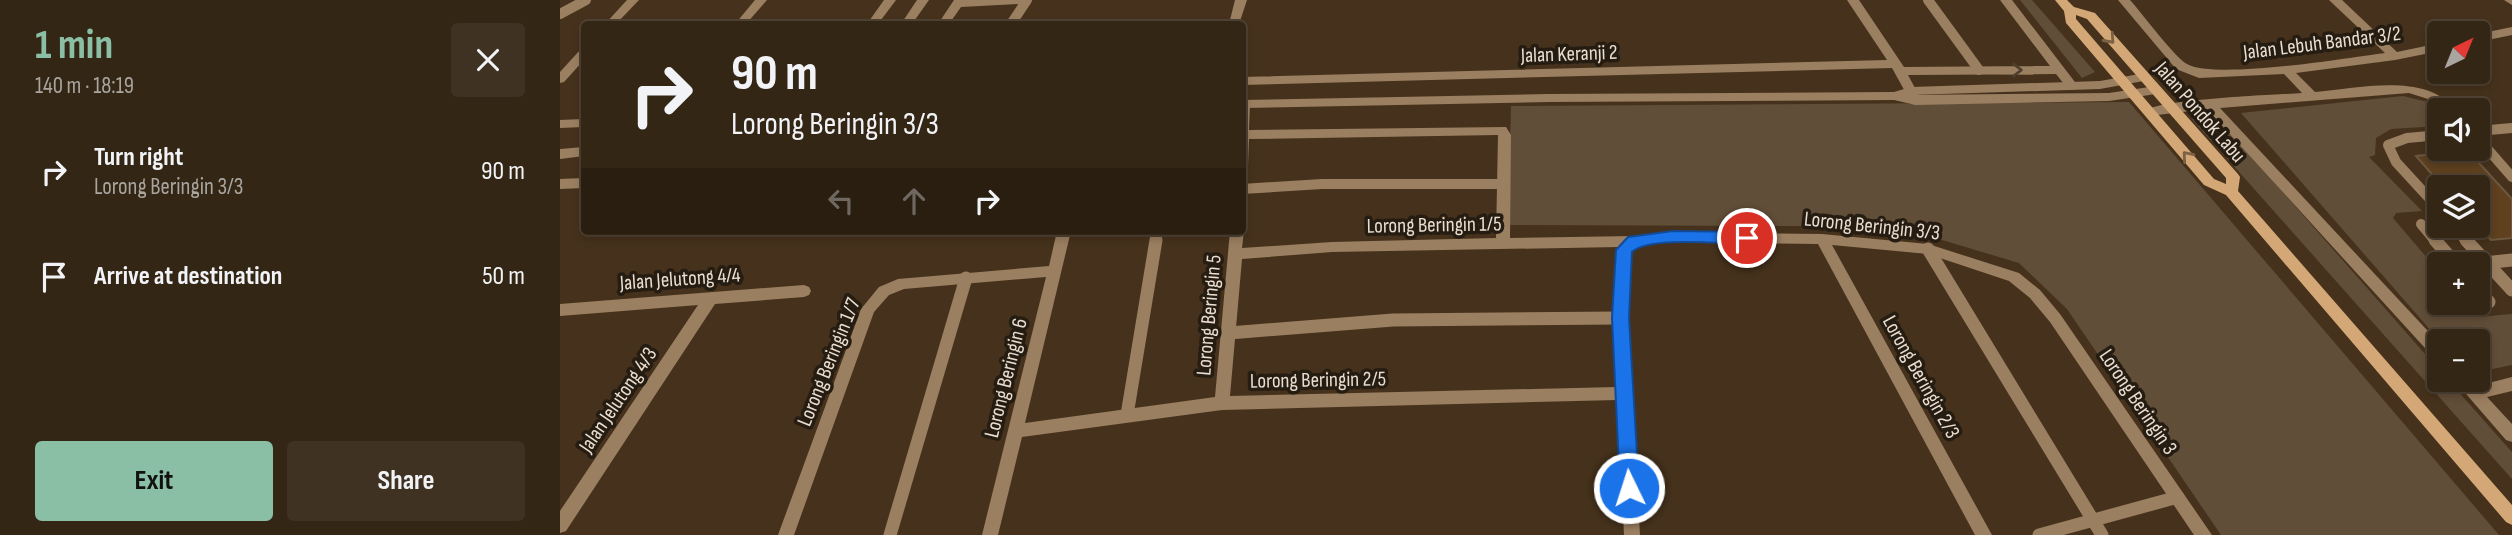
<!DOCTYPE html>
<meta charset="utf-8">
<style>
body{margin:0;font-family:"Sofia Sans Condensed",sans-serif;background:#3f3222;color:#f1f3f6;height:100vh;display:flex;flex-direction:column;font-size:26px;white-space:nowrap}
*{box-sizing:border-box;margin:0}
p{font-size:23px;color:#a9a5a0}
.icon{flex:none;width:38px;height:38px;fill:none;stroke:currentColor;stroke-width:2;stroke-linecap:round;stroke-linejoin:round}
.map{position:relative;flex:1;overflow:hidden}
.sheet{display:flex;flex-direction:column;background:#342615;width:560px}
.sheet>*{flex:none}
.hud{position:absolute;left:21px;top:21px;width:665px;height:214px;border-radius:7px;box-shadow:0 4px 10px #0003,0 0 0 2px #4e4334;background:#342615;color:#f1f3f6;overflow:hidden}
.needle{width:46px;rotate:43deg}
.buttons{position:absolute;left:1867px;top:21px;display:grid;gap:14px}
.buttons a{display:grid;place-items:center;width:63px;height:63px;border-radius:7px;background:#342615;box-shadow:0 4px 10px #0003,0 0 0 2px #4e4334;font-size:35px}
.pin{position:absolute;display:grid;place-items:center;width:60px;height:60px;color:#fff;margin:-30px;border:4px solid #fff;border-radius:50%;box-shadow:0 2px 7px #0007}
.me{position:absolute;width:77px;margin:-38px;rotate:356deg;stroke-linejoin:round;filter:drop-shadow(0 0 5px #0008)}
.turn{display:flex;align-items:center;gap:24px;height:147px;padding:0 35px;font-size:32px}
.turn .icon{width:91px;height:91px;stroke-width:2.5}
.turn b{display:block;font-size:49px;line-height:60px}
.lanes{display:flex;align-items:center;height:66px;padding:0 35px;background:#0003;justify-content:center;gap:35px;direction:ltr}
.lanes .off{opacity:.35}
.round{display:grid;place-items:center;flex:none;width:74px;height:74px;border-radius:7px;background:#3f3222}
.overview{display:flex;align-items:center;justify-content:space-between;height:119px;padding:0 35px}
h1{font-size:42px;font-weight:700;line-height:52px;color:#8abfa5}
.action{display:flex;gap:14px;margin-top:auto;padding:14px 35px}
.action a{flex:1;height:80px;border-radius:7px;background:#8abfa5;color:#111;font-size:28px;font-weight:700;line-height:80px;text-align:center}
.action a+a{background:#3f3222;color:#f1f3f6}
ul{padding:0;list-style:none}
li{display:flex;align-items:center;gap:21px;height:105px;padding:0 35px}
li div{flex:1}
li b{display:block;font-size:26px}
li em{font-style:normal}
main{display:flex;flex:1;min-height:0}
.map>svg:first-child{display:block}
</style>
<main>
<section class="sheet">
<div class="overview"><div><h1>1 min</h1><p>140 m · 18:19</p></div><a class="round"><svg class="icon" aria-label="close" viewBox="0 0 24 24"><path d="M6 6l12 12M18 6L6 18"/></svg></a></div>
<ul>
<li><svg class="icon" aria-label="right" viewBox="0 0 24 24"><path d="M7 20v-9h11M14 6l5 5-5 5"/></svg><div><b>Turn right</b><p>Lorong Beringin 3/3</p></div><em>90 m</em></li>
<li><svg class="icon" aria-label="arrive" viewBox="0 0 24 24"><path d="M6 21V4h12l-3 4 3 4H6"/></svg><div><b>Arrive at destination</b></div><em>50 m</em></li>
</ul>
<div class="action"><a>Exit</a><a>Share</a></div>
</section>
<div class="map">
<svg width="1952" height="535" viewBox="0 0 1952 535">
<rect width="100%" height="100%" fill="#46321c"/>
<g fill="#614e39">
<path d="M1460 0H1472L1535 72 1522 78Z"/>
<path d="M1843 96 1868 102 1879 112V126L1831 129 1816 138 1815 155 1809 157 1862 211 1836 213 1833 218 1879 272 1880 303H1906L1918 317 1952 314V365L1918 372V341H1880L1681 113Z"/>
<path d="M1569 102 1939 535H1661L1507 309 1459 263 1362 234 1239 226 948 225 951 106Z"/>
<path d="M1649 115 1664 125 1879 370 1880 380H1888L1952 452V479L1631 118Z"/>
</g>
<path fill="#5f411f" stroke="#6d5740" stroke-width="2" d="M1907 150 1952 199V238L1931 240 1918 226V187H1883L1856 156Z"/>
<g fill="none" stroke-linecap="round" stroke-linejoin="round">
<g stroke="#9b7f61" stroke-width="10">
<path d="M1368 0 1419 70"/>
<path d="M0 14 26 0"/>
<path d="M451 24 467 0"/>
<path d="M1918 131 1952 128"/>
<path d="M1880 135 1847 138 1828 145 1836 162 1880 210"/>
<path d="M1918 138 1952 177"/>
<path d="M682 189 762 184H943"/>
<path d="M1861 224 1876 242"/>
<path d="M1893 226 1907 242"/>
<path d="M595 242 597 231"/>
</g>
<g stroke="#9b7f61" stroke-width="13">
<path d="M1875 240 1896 264"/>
<path d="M1906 240 1952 290"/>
<path d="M1368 249 1542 535"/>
<path d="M1915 264 1952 260"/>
<path d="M1918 289 1929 302"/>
<path d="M669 333 833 320 1060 318"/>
<path d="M567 415 596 240"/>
<path d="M330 535 406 278"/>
<path d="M1479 535 1618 497"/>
</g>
<g fill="#9b7f61" fill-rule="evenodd">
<path d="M67 0H79L56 24H45Z"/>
<path d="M195 0H207L186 24H175Z"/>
<path d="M324 0H336L318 24H307Z"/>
<path d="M394 0H466L460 4 401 7 389 24H378Z"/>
<path d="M675 0H687L679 24H669Z"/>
<path d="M1287 0H1299L1344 67 1490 66 1440 0H1452L1518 86 1512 90 1508 89 1496 74 1348 75 1362 101 1356 105 1352 104 1332 68 682 85V77L1327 60Z"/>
<path d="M1558 0H1570C1582 13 1615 58 1627 64 1656 80 1787 58 1825 53L1769 0H1782L1837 52 1880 43V51L1835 60 1736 73 1755 92C1795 89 1868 71 1894 110H1880L1868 99 1849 93 1660 108 1880 344V361L1875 359 1647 109 1589 116 1583 112C1596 99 1716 95 1742 93L1724 74 1639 78 1616 69Z"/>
<path d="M1944 0H1952V5Z"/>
<path d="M1952 27V35L1918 42V34Z"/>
<path d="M24 49V60L4 82 0 83V72L20 50Z"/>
<path d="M682 100 688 101 690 104 689 130 946 127 951 135 950 238 1074 236 1113 232 1262 234 1368 244 1459 273 1480 290 1500 314 1652 535H1634L1490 322 1470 298 1449 281 1368 254 1272 245 1432 535H1415L1258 244 1113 242 1078 246 1071 252 1067 318 1080 535H1064L1057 400 662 410 462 437 438 535H422L486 277 344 289 329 295 314 312 234 535H218L301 309 319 287 338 279 489 266 497 231H511L465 423 655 397 670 231H682V229L684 231 682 248 772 242 936 238 938 135 689 139 688 166 682 171ZM1059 247 1053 318 1056 387 670 396 682 259 772 252Z"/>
<path d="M24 119V127L0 128V120Z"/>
<path d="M24 178V188L0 189V179Z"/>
<path d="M244 285 249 287 251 291 249 295 244 297 155 304 6 531 0 533V511L138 305 0 316V304Z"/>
<path d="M1952 377V391L1927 397 1952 424V442L1946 440 1894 380H1911L1917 386Z"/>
</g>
<g fill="#9b7f61" fill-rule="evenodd">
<path d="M357 0H369L352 24H341Z"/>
<path d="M1585 73 1591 77 1589 80 1540 89 1350 95 1549 93 1596 86 1602 90 1596 94 1549 101 1356 105 1334 100 988 102 682 108V100L988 94 1334 92 1351 87 1540 81Z"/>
<path d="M24 147V156L0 159V149Z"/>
</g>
<path fill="#d4a776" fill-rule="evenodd" d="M1495 0H1507L1514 7 1535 13 1678 174 1680 177 1678 191 1952 505V525L1946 522 1666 195 1644 185 1506 23 1504 11ZM1516 15 1527 19 1666 178V184L1654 179 1516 19Z"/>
</g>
<defs><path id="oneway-chevron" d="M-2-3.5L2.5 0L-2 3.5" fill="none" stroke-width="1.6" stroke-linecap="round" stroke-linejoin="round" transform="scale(1.75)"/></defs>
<g stroke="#7c6244">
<use href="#oneway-chevron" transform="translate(1550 39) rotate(48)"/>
<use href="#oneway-chevron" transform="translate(1627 156) rotate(-131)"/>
</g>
<use stroke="#4e3f2e" href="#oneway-chevron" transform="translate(1457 70)"/>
<path fill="#1a73e8" stroke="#114b97" stroke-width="2" d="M1113 231 1187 232 1195 238 1187 244C1162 244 1089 236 1072 252L1069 318 1079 488 1076 494 1069 496 1063 494 1060 488 1052 318 1056 250 1068 237Z"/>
<g text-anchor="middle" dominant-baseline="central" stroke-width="7" stroke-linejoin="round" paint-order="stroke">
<g font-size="21" fill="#ebded1" stroke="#251c12">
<text transform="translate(1762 43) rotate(-7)">Jalan Lebuh Bandar 3/2</text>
<text transform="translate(1009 54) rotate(-2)">Jalan Keranji 2</text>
<text transform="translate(1640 112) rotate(49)">Jalan Pondok Labu</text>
<text transform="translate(874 225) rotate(-1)">Lorong Beringin 1/5</text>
<text transform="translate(1312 226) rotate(6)">Lorong Beringin 3/3</text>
<text transform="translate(120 279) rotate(-4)">Jalan Jelutong 4/4</text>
<text transform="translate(649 315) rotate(-85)">Lorong Beringin 5</text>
<text transform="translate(269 362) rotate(-68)">Lorong Beringin 1/7</text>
<text transform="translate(1361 377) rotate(61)">Lorong Beringin 2/3</text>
<text transform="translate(446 378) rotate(-76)">Lorong Beringin 6</text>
<text transform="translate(758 380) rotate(-1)">Lorong Beringin 2/5</text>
<text transform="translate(58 400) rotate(-56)">Jalan Jelutong 4/3</text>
<text transform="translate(1578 402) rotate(56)">Lorong Beringin 3</text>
</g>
</g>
</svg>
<div class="buttons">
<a><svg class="needle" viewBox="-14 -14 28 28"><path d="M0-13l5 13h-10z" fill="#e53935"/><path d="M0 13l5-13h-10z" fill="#a9a5a0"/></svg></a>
<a><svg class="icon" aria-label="sound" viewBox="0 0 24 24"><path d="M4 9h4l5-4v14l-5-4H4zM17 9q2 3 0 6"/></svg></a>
<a><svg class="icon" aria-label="layers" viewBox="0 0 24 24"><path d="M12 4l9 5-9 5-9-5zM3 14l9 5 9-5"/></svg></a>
<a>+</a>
<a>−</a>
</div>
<div class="pin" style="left:1187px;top:238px;background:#d93025"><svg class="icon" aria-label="arrive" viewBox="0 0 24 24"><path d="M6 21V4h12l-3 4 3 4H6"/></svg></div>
<svg class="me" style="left:1069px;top:488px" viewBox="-20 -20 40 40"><circle r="17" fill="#1a73e8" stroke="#fff" stroke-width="3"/><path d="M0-11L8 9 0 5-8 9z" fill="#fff"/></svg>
<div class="hud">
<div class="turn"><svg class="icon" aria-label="right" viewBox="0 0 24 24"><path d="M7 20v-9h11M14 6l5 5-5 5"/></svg><div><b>90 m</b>Lorong Beringin 3/3</div></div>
<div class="lanes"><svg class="icon off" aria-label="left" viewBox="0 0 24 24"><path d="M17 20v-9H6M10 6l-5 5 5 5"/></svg><svg class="icon off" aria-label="ahead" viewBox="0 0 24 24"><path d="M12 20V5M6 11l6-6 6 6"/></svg><svg class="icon" aria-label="right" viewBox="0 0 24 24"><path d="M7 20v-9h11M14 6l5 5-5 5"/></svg></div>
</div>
</div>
</main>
